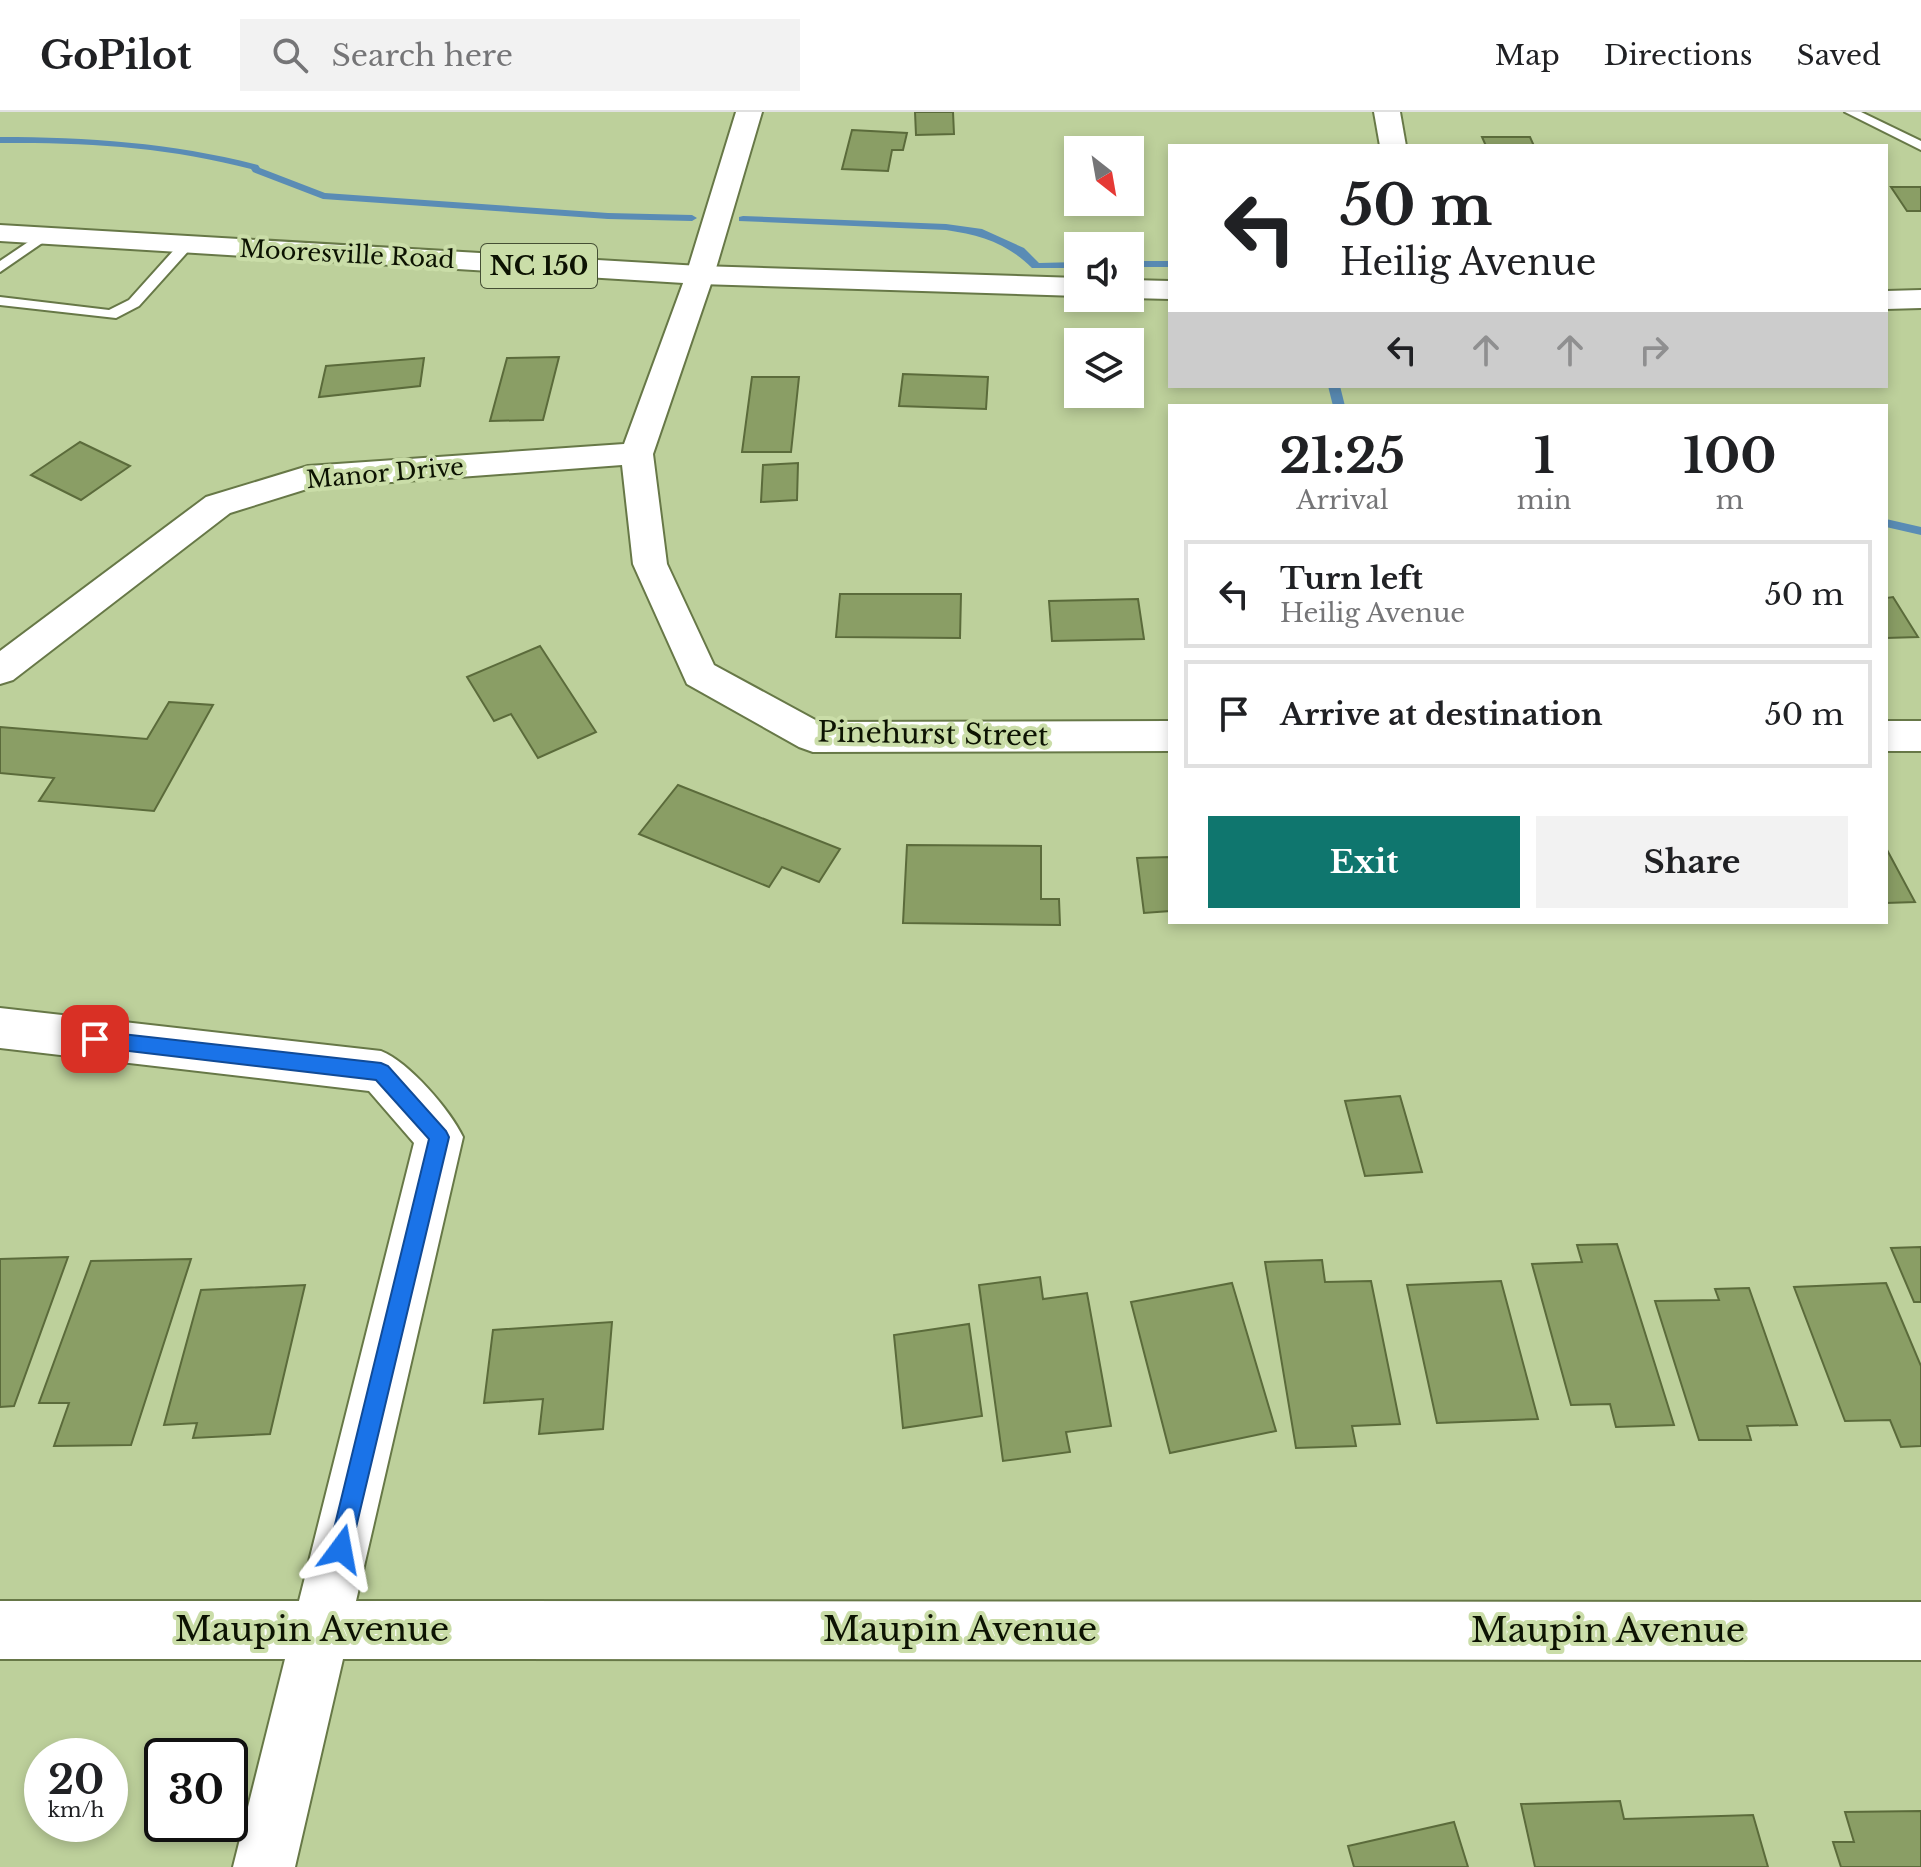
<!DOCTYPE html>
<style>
body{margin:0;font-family:"Libre Baskerville",serif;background:#f2f2f2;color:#202124;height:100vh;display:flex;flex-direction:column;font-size:30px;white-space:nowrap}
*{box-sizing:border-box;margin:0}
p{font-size:26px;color:#757577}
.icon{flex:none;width:44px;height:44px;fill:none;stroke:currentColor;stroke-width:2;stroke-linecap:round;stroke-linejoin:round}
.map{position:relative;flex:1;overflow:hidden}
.sheet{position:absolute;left:1168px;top:292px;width:720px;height:520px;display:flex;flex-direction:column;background:#fff;border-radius:0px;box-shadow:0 4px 12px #0003}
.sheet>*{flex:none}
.guide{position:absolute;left:1168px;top:32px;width:720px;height:244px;border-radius:0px;box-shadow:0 4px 12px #0003;background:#fff;color:#202124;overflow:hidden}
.needle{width:52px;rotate:149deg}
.controls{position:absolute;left:1064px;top:24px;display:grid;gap:16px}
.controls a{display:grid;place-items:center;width:80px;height:80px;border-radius:0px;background:#fff;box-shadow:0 4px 12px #0003;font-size:40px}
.speed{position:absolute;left:24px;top:1626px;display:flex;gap:16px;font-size:40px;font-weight:700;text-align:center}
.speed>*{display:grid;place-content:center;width:104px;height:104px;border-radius:50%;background:#fff;box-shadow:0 4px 12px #0003;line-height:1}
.speed small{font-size:20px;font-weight:400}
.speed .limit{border:4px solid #111;border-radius:12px;background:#fff;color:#111}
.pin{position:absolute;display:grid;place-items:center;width:68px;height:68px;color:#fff;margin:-34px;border-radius:16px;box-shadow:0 4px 12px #0006}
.me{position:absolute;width:88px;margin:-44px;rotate:13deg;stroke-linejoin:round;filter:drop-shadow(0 0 6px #0008)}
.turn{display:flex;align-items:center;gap:28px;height:168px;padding:0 40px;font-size:36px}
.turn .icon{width:104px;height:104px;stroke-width:2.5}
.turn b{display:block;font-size:56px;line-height:68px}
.lanes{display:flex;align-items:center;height:76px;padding:0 40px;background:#0003;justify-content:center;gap:40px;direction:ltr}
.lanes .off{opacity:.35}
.eta{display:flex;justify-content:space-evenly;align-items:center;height:136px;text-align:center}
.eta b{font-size:48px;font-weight:700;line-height:56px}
.action{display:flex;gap:16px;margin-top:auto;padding:16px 40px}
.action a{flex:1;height:92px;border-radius:0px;background:#0f766e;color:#fff;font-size:32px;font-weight:700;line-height:92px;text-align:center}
.action a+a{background:#f2f2f2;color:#202124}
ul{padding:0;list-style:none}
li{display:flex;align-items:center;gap:24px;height:108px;margin:0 16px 12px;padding:0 24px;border:4px solid #e0e0e0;border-radius:0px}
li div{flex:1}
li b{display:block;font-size:30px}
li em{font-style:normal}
header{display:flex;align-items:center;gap:48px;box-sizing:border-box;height:112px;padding:0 40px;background:#fff;border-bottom:2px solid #e0e0e0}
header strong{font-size:38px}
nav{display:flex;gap:44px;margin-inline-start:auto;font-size:28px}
.search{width:560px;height:72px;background:#f2f2f2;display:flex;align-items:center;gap:20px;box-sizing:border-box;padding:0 28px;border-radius:0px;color:#757577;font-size:30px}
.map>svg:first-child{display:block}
</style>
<header>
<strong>GoPilot</strong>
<div class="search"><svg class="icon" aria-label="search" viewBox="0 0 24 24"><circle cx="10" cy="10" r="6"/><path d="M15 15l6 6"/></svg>Search here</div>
<nav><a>Map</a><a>Directions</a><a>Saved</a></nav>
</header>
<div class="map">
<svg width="1921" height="1755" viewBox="0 0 1921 1755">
<rect width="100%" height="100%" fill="#bdd09b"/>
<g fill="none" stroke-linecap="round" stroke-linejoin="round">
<g fill="#5a8cb5" fill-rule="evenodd">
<path d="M0 25C88 25 173 31 258 53L260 56 325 81 608 101 692 103 697 106 692 109 608 107 323 87 253 60 251 57C168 35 85 30 0 31Z"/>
<path d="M743 104 946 112 982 117 1024 136 1039 151 1078 150V156H1032C1007 131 980 123 946 118L739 109V105Z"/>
<rect x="1130" y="149" width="40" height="6"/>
<path d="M1328 274H1340L1345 294H1333Z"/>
<path d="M1886 407 1921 415V423L1886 415Z"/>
</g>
</g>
<g fill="#8a9e65" stroke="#5b6b3b" stroke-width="2">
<path d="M915 0H953L954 22 916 23Z"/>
<path d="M852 18 907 21 903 38H892L888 59 842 57Z"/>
<path d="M1482 25H1530L1534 34H1486Z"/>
<path d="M1891 75H1921V99H1907Z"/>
<path d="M559 245 543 308 490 309 507 246Z"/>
<path d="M424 246 420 274 319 285 326 254Z"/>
<path d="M903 262 988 265 986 297 899 294Z"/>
<path d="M752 265H799L791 340H742Z"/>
<path d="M80 330 130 354 81 388 31 363Z"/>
<path d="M798 351 797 388 761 390 763 353Z"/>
<path d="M840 482H961L960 526 836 525Z"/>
<path d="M1893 485 1918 525 1886 526V486Z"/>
<path d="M1138 487 1144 527 1052 529 1049 489Z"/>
<path d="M540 534 596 620 538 646 511 602 494 609 467 565Z"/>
<path d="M169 590 213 593 154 699 39 689 54 666 0 661V615L147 627Z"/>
<path d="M678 673 840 737 819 770 782 755 769 775 639 722Z"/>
<path d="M907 733 1041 734V787H1059L1060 813 903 811Z"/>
<path d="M1886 736 1915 790 1886 791Z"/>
<path d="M1170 745V799L1144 801 1137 746Z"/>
<path d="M1400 984 1422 1060 1365 1064 1345 989Z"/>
<path d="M1617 1132 1674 1313 1616 1315 1610 1292 1571 1293 1532 1152 1582 1150 1577 1133Z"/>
<path d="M1921 1135V1190H1914L1891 1136Z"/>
<path d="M68 1145 14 1294 0 1295V1147Z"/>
<path d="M191 1147 131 1333 54 1334 69 1291H39L91 1149Z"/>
<path d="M1322 1148 1325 1170 1371 1169 1400 1312 1352 1314 1356 1334 1296 1336 1265 1150Z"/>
<path d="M1040 1165 1043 1187 1087 1181 1111 1314 1066 1320 1070 1340 1003 1349 979 1173Z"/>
<path d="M1501 1169 1538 1307 1437 1311 1407 1173Z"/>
<path d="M1232 1171 1276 1319 1170 1341 1131 1190Z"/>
<path d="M1886 1171 1921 1254V1334L1901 1335 1890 1308 1845 1309 1794 1175Z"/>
<path d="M305 1173 270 1322 193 1326 197 1311 164 1313 201 1178Z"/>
<path d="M1749 1176 1797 1313 1747 1314 1751 1328H1699L1655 1189 1719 1188 1715 1177Z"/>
<path d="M612 1210 603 1317 539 1322 543 1287 484 1291 493 1218Z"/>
<path d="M969 1212 982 1304 903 1316 894 1223Z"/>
<path d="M1620 1689 1624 1707 1753 1703 1768 1755H1535L1521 1692Z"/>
<path d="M1921 1699V1755H1841L1833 1730H1854L1845 1700Z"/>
<path d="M1454 1710 1468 1755H1354L1348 1734Z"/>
</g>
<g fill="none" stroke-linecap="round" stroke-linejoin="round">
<g stroke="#677847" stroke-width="4">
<g id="service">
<path d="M1845 0H1861L1921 29V38Z"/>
<path d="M43 120 50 124 48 127 0 160V149Z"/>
<path d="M187 128 192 129V135L139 194 116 206 0 193V185L109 198 129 188 182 129Z"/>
</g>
</g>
<g stroke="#677847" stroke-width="4">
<g id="minor">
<path d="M736 0H762L714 163 653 342 667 452 714 553 819 610 1170 609V639L813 640 799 635 687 572 633 452 622 353 310 376 230 401 13 568 0 572V539L206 385 308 354 624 332 686 163Z"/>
<path d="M1374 0H1400L1406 34H1380Z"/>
<rect x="1886" y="609" width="35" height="30"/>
<path d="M0 896 381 939C409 950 450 998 463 1025L356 1489 1921 1490V1548L343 1547 295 1755H233L285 1547H0V1489H299L414 1031 369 979 0 936Z"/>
</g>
</g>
<g stroke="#677847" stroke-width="4">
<g id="primary">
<path d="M0 113 700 154 1078 166V184L700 172 0 129Z"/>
<path d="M1130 168 1170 169V187L1130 186Z"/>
<path d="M1921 178V196L1886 197V179Z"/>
</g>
</g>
<use href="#service" fill="#fff" fill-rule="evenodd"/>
<use href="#minor" fill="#fff" fill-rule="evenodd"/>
<use href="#primary" fill="#fff" fill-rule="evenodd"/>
</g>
<path fill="#1a73e8" stroke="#114b97" stroke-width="2" d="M95 919 381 951 388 954 446 1019 449 1025 349 1445 341 1449 333 1445 329 1437 429 1027 376 968 95 935 89 933 86 927 89 921Z"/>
<g text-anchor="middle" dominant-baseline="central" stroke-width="8" stroke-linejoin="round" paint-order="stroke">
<g font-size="24" fill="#0c1202" stroke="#cadda8">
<text transform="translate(347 142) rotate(3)">Mooresville Road</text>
<text transform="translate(385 361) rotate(-5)">Manor Drive</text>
</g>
<rect fill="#cadda8" stroke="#454f34" stroke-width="2" x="481" y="132" width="116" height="44" rx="6"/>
<g font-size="26" font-weight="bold" fill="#0c1202">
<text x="539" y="154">NC 150</text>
</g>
<g font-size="28" fill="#0c1202" stroke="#cadda8">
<text transform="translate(933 622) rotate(1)">Pinehurst Street</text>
</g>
<g font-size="34" fill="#0c1202" stroke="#cadda8">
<text x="312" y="1517">Maupin Avenue</text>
<text x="960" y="1517">Maupin Avenue</text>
<text x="1608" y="1518">Maupin Avenue</text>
</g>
</g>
</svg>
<div class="controls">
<a><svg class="needle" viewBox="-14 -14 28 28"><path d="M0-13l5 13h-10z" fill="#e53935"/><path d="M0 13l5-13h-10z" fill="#757577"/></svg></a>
<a><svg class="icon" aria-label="sound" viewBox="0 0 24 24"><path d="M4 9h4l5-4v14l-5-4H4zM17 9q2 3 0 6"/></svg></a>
<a><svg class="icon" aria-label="layers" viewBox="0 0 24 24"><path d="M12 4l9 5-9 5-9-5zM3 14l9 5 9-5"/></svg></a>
</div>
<div class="speed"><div>20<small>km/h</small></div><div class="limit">30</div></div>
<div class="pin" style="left:95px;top:927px;background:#d93025"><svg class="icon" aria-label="arrive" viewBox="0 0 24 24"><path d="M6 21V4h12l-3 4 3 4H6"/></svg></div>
<svg class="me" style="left:341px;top:1437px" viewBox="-20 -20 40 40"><path d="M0-17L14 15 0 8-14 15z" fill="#1a73e8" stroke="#fff" stroke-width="4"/></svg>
<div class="guide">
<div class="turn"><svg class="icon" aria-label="left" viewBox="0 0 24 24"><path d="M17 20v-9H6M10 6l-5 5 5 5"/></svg><div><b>50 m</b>Heilig Avenue</div></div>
<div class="lanes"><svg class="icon" aria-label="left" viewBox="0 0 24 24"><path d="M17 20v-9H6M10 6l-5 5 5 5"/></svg><svg class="icon off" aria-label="ahead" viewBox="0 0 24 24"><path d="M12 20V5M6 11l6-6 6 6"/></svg><svg class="icon off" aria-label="ahead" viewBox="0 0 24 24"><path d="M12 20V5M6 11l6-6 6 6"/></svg><svg class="icon off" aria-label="right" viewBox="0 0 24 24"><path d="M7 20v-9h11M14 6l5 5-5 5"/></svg></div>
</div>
<section class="sheet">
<div class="eta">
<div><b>21:25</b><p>Arrival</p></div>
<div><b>1</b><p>min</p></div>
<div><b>100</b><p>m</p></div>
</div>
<ul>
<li><svg class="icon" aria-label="left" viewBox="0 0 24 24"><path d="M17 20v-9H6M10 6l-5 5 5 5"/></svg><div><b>Turn left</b><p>Heilig Avenue</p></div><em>50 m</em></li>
<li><svg class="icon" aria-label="arrive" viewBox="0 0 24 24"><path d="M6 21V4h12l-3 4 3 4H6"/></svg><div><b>Arrive at destination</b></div><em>50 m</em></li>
</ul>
<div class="action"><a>Exit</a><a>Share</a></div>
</section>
</div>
